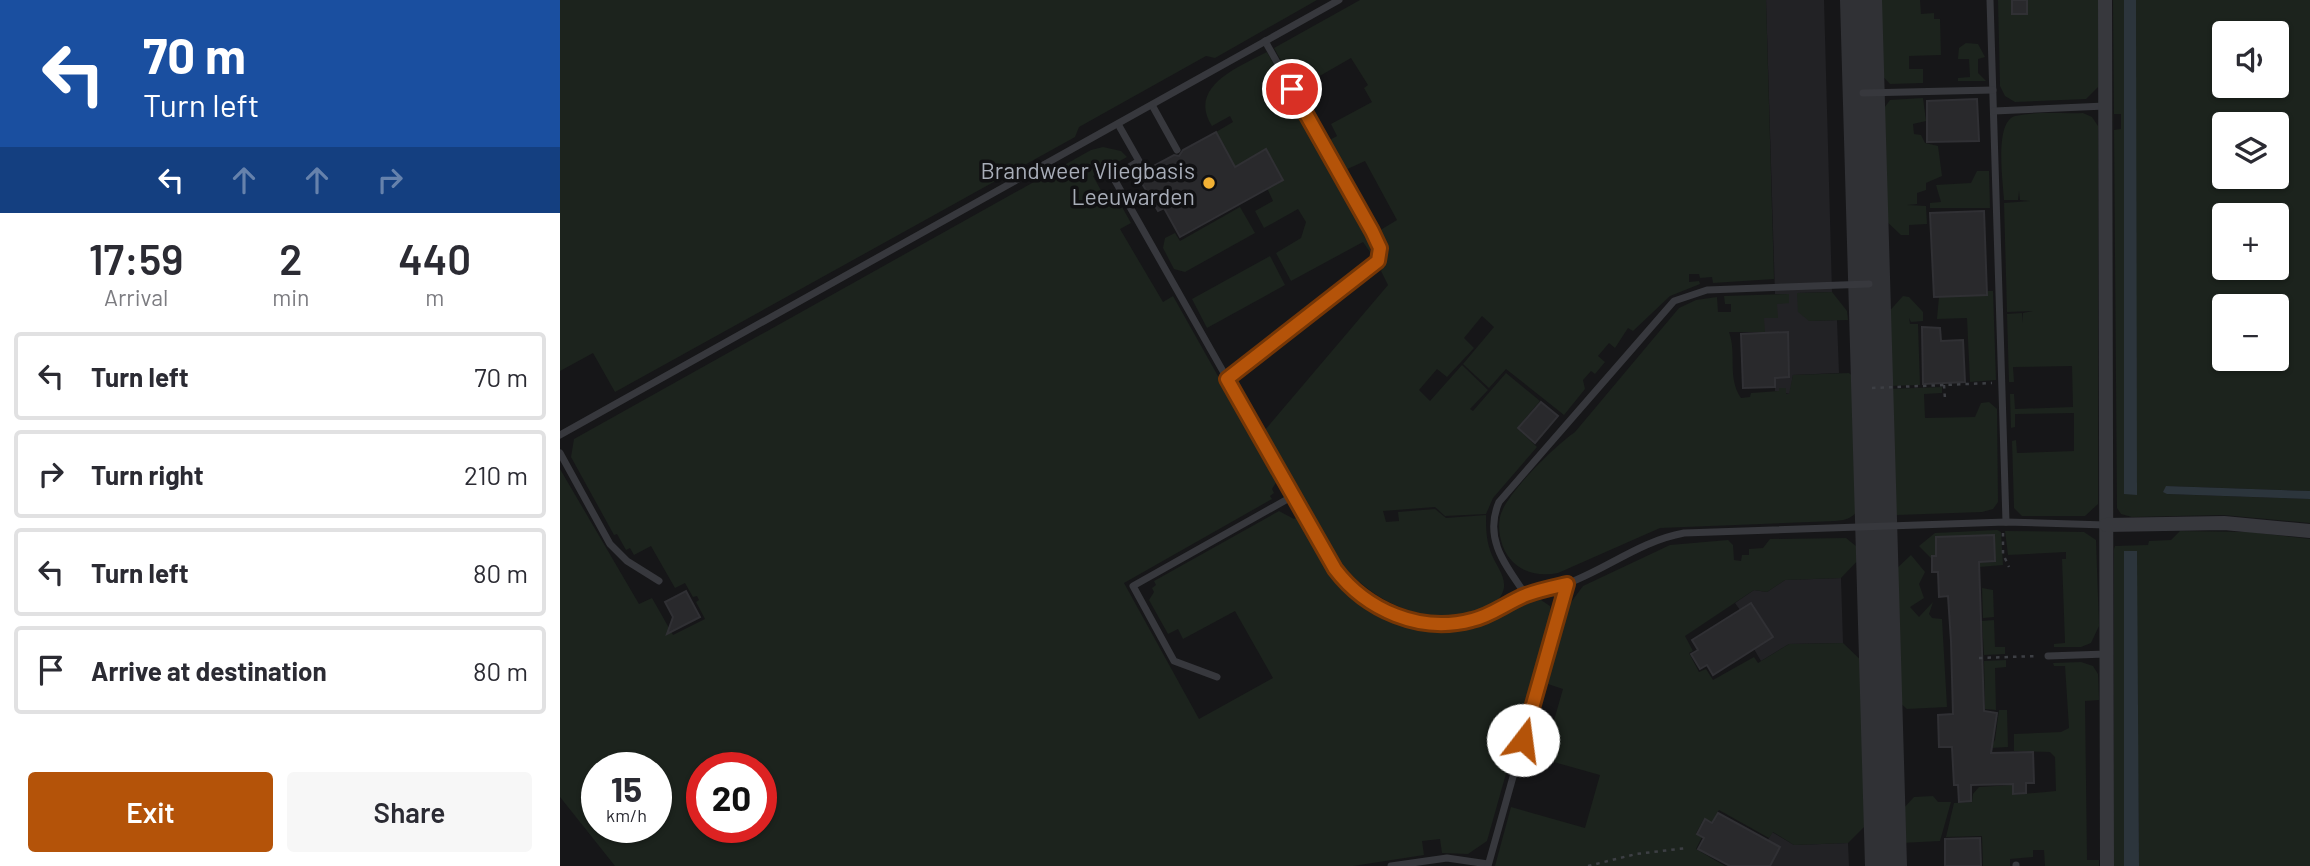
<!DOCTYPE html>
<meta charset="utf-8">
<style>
body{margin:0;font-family:Barlow,sans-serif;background:#f7f7f7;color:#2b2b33;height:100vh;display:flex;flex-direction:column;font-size:26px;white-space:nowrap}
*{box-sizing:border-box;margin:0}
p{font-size:23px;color:#7c7c81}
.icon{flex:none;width:38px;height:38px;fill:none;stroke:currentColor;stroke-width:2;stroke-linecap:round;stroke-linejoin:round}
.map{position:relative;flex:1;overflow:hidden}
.details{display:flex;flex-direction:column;background:#fff;width:560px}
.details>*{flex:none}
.top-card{background:#1a4fa0;color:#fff;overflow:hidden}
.tools{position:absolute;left:1652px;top:21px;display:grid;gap:14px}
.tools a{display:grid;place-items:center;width:77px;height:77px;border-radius:7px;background:#fff;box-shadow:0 2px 5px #0004;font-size:35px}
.speed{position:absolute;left:21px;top:752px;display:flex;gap:14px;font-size:35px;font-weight:700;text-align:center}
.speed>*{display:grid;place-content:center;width:91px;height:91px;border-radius:50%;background:#fff;box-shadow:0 2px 5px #0004;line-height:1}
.speed small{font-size:18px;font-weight:400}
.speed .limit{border:10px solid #d22;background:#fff;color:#111}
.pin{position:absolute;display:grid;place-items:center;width:60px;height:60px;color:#fff;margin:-30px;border:4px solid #fff;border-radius:50%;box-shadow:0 2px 7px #0007}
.me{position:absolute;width:77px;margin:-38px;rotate:15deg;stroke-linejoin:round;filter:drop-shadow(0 0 5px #0008)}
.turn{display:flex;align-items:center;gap:24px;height:147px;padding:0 28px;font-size:32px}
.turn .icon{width:91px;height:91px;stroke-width:2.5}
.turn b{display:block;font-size:49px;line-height:60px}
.lanes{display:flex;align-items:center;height:66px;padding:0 28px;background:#0003;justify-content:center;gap:35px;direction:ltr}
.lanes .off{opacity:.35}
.eta{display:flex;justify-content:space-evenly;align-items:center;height:119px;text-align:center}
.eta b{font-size:42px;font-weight:600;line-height:49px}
.cta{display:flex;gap:14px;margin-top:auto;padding:14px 28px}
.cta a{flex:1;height:80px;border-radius:7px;background:#b45309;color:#fff;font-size:28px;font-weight:600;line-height:80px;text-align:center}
.cta a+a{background:#f7f7f7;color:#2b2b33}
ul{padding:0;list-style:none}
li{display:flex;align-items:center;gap:21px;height:88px;margin:0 14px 10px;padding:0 14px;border:4px solid #e1e1e2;border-radius:7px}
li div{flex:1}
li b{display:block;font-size:26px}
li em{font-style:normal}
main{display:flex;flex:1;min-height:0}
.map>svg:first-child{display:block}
</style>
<main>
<section class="details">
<div class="top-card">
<div class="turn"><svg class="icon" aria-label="left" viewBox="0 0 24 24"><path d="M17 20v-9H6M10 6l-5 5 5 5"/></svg><div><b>70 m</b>Turn left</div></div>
<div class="lanes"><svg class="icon" aria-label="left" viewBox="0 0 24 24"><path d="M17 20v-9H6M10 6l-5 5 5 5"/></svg><svg class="icon off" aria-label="ahead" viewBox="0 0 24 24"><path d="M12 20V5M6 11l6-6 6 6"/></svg><svg class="icon off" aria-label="ahead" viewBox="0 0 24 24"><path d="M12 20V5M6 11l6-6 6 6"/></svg><svg class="icon off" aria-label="right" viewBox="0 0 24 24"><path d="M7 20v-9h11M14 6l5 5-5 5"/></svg></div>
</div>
<div class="eta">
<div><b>17:59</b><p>Arrival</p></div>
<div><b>2</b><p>min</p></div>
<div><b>440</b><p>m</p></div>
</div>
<ul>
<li><svg class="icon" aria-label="left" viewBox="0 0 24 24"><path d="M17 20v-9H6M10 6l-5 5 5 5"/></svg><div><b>Turn left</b></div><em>70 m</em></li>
<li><svg class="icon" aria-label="right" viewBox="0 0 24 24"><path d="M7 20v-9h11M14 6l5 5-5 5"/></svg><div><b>Turn right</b></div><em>210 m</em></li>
<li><svg class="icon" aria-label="left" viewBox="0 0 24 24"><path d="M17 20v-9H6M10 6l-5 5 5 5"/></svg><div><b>Turn left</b></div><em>80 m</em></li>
<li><svg class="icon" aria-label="arrive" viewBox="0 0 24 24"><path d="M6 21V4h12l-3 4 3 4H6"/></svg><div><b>Arrive at destination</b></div><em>80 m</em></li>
</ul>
<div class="cta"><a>Exit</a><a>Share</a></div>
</section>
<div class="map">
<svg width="1750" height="866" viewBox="0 0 1750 866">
<rect width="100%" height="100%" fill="#161618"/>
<g fill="#222225">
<path d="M1206 0H1264L1272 292 1238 293 1249 321 1277 320 1279 373 1233 375 1230 394 1215 391V378L1229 377 1204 333V318H1217V304L1229 294H1215Z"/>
<path d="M1281 578 1283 643 1229 644 1201 661 1194 649 1213 637 1192 603 1180 610 1175 603 1194 590 1207 592 1225 580Z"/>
<path d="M1212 832 1234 845 1288 843 1289 866H1210L1220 847 1208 840Z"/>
</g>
<g fill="#1c231d" fill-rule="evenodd">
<path d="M0 0H757L655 58 646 56 519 127 515 137 55 392 33 353 0 371Z"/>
<path d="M800 0H1206L1214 279 1153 283 1152 277 1140 278 1139 274H1129V282L1139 281 1140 284 1110 296 1073 331 1068 328 1055 348 1049 343 1038 356 1045 362 1035 374 1031 371 1023 380 1025 389 1004 415 946 369 929 388 903 364 934 327 922 316 904 338 914 348 887 377 877 369 859 390 870 401 902 365 928 390 910 409 913 411 946 373 980 401 957 428 977 447 933 498 926 514 885 516 875 507 823 511 826 522 839 521 838 512 875 509 886 518 926 515C926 527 926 538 930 550 936 569 954 582 937 601 883 635 818 608 781 563L705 430 828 285 821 271C831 257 824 246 817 232L837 220 805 161 783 171 768 141 777 136 771 124 812 102 804 88 808 85 791 58 737 89 714 48Z"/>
<path d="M1316 0H1360L1361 14 1374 13V19H1380L1381 55 1349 56V69H1363V83L1330 84 1318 71Z"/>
<path d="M1438 0H1538V87L1526 99 1455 102 1445 96 1440 86Z"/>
<path d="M1553 0H1564V493L1576 494V0H1750V491L1606 486 1607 494 1750 499V523L1663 515 1572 517 1561 514 1557 508 1554 130 1561 129V114H1554ZM1664 33H1717V86H1664ZM1664 124H1717V177H1664ZM1664 215H1717V268H1664ZM1664 306H1717V359H1664Z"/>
<path d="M1406 43 1418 44 1425 57 1418 59V73L1426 81H1398V78L1410 77 1409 59H1398L1399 48Z"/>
<path d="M707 52 805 231 810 241V252L803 242 731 281 716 253 741 238 746 222 738 209 704 228 695 211 713 201 707 188 723 179 706 150 675 167 656 132 673 122 670 116 652 126C627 87 678 67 707 52Z"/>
<path d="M1363 98 1366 121 1353 124 1354 134 1361 135 1365 143 1378 146 1382 176 1366 183V190L1357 193V204L1347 205 1366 206 1367 224 1349 225V235H1341L1322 217 1319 115 1330 100Z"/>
<path d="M1523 113 1532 117 1538 126V504L1525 516H1462L1454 508 1452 441 1456 440 1457 453 1514 451V413L1455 414V427L1451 428 1450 394H1454L1455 409 1513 407 1512 366 1453 367 1454 382H1449L1447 314 1462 313 1463 323V313L1473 311 1447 312 1444 203 1470 201 1460 200 1459 191 1458 200H1444C1443 182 1434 122 1455 116 1476 111 1502 114 1523 113Z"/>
<path d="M543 147 561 151 567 157 533 176 543 194 552 189 571 223 560 229 603 302 613 296 717 481 712 489 714 493 710 496 712 499 564 583 639 719 713 678 675 611 623 639 618 629 608 634 589 600 594 592 592 588 596 585 594 581 719 511 734 519 737 517C749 537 759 559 772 577 802 620 868 639 917 625 938 620 959 602 981 600L990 606 991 614 927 841 908 854 882 853 880 839 862 841 864 855 793 866H55L0 797V469L79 604 92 598 113 635 145 619 136 602 139 600 137 596 133 597 125 583 115 588 91 546 74 555 70 548 66 550 57 534 54 535 11 457 14 439 531 150ZM37 768H96V828H37ZM142 768H201V828H142Z"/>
<path d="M1417 171H1429L1430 208H1370V203L1381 202 1376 185 1411 183Z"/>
<path d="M680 207 695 233 625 272 614 269 603 248 605 238 615 233 620 241Z"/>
<path d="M710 256 725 285 647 328 632 299Z"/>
<path d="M1428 291H1433L1436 380 1410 382 1407 318 1377 319 1379 297 1427 295Z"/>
<path d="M1272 292 1287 311 1288 320 1249 321 1238 312 1237 293Z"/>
<path d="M1229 294V303L1217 304 1218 318H1204L1205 332H1169C1177 354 1167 378 1181 398L1190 397 1191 393 1219 391V388H1226V394H1229L1233 375 1289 373 1298 381 1301 504C1295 517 1289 520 1275 521L1100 528 998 573C982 576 965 574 953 562 942 552 937 532 940 517 945 494 995 446 1015 432L1119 308 1136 300 1157 297 1158 312H1171V304H1165L1164 296Z"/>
<path d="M1343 296 1349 297 1363 312V321L1351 322 1349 318 1350 324H1358L1360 385 1327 386 1325 316Z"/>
<path d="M1382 387V393L1364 394 1365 418 1415 417 1421 403 1429 402 1437 409 1438 502 1433 509 1422 512 1337 515 1331 509 1327 389Z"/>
<path d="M1437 530 1441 532 1443 565 1407 568V563L1435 562 1434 535 1375 537 1376 555 1371 558 1359 546 1375 533Z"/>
<path d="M1445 531 1524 532 1536 540 1539 626 1531 643 1521 647H1494V644L1505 643 1502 559H1506V552L1448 555Z"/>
<path d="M1620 531 1691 532 1750 539V866H1579L1576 551 1564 552V866H1554V549L1555 546 1588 545 1589 541 1611 540Z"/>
<path d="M1286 538 1302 551 1303 555 1281 578 1225 580 1207 592 1194 590 1125 636 1133 651 1129 653 1139 672 1146 669 1153 680 1194 657 1198 663 1229 644 1283 643 1307 666 1311 820 1288 843 1234 845 1213 832 1209 838 1159 810 1152 822 1144 819 1136 833 1142 837 1136 849 1165 866H935L951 807 1025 828 1040 775 983 759 1003 689 985 683 1006 609 1023 586 1110 545 1168 540 1173 545 1174 560 1181 561 1182 555H1189V549L1203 548 1210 539Z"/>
<path d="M1351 555 1365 572 1359 584 1364 598 1350 607 1359 617 1373 602 1369 614 1372 618 1382 619 1387 707 1347 709 1337 700 1333 572Z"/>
<path d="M1422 588 1433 590 1434 617 1423 618Z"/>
<path d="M1434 620 1435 647H1445V654L1424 655 1422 621Z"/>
<path d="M1446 660V667L1435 668 1436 710 1425 709 1424 661Z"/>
<path d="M1521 662 1533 666 1538 674 1539 700 1525 701 1527 860H1539V866H1485L1484 850H1473V857L1450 859V866H1423L1422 836 1386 837 1394 803 1412 802 1413 794 1419 787 1452 785V795L1496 791 1495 757 1490 752 1454 751V734L1501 732 1509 728 1505 666H1494L1493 663Z"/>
<path d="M1439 710H1447L1448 747 1430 748 1435 740Z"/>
<path d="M1373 796 1378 802H1391L1380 841 1341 843 1343 809 1354 797Z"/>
</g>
<g fill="#2c353c">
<path d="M1564 0H1576L1577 495 1564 494Z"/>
<path d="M1606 486 1750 491V499L1607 494 1603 492Z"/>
<path d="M1564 551H1577L1579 866H1564Z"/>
</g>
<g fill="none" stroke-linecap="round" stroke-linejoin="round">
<path stroke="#303135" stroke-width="42" d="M1301 0 1326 866"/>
</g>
<g fill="#29292c" stroke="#303034" stroke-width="2">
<rect x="1452" y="0" width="15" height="14"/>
<path d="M1417 99 1419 141 1367 142V101Z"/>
<path d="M656 132 675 167 706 149 723 180 620 237 604 208 598 211 577 175 614 155 619 156 623 150Z"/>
<path d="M1424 211 1427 295 1374 297 1370 213Z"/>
<path d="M1362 327 1380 328 1381 341 1403 340 1405 382 1363 384Z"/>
<path d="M1228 332 1229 377 1215 378V387L1183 388 1181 334Z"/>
<path d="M981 402 998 416 975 443 958 428Z"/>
<path d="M1434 535 1435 561 1419 562 1424 711 1437 713 1431 753 1473 752 1474 783H1466V793L1453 794V784L1411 785V801L1399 802 1398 785H1394L1392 747H1379L1378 715 1393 714 1391 641 1388 596 1379 597 1378 572H1372V556H1376V537Z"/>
<path d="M126 591 140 617 107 634 113 617 105 602Z"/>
<path d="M1191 603 1213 637 1153 675 1147 665 1140 669 1131 654 1138 650 1132 640Z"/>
<path d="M1158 813 1220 847 1210 866H1170L1138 849 1144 838 1137 834 1145 819 1152 823Z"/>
<path d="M1420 838 1421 866H1385V839Z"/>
</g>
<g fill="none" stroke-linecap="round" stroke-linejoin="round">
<g stroke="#3d3f44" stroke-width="2.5" stroke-dasharray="3.5 5" stroke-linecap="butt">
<path d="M1384 385 1385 399"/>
<path d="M1312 388 1432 383"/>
<path d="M1443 533V554L1449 567"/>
<path d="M1419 658 1478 656"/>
<path d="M1028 866 1076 854 1127 848"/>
</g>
<g stroke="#37383d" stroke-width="7">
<path d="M1430 0 1446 522"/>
<path d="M1303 93 1433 90"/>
<path d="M592 105 617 150"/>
<path d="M1434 111 1545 106"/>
<path d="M558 124 579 161 553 177 775 569C806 609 865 639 917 619 933 613 949 602 965 596 978 590 993 589 1006 584 1047 569 1080 541 1124 533L1446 522 1546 525"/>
<path d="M667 379 819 261V249L812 231 705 41"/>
<path d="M0 435 779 0"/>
<path d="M0 453 50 544 67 561 99 581"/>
<path d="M966 595C946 566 923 539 939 502L1114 301 1147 290 1309 284"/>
<path d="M1488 656 1546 654"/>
<path d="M657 677 614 661 573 586 733 496"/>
<path d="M1456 865V866"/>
<path d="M831 866 887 858 928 864"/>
<path d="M928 866 1007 584"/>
</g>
<g stroke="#37383d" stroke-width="14">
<path d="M1545 0 1547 866"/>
<path d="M1546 525 1664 523 1750 531"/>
</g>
</g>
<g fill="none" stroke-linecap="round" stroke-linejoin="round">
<g stroke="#753606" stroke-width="18">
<path id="route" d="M732 89 812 231 820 248 818 261 667 379 775 569C806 610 860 634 912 620 931 616 948 602 966 595 979 590 994 587 1007 584L963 740"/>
</g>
<use href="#route" stroke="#b45309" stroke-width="12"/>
</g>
<circle fill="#f2b134" stroke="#111113" stroke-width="2.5" cx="649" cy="183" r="7"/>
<g text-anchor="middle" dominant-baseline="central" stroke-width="7" stroke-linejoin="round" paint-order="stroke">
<g font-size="23" fill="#a8adb8" stroke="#111113" text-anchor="end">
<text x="635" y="170">Brandweer Vliegbasis<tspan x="635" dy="26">Leeuwarden</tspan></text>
</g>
</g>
</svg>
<div class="tools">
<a><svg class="icon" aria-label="sound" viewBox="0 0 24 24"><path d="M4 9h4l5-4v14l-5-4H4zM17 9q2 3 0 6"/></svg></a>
<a><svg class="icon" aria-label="layers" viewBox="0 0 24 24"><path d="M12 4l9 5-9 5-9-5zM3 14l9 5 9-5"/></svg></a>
<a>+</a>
<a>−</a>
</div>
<div class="speed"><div>15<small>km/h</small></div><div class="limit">20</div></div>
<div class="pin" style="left:732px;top:89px;background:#d93025"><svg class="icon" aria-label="arrive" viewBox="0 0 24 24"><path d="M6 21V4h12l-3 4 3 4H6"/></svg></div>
<svg class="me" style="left:963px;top:740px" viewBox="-20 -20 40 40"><circle r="19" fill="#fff"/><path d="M0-13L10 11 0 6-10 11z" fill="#b45309"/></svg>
</div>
</main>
